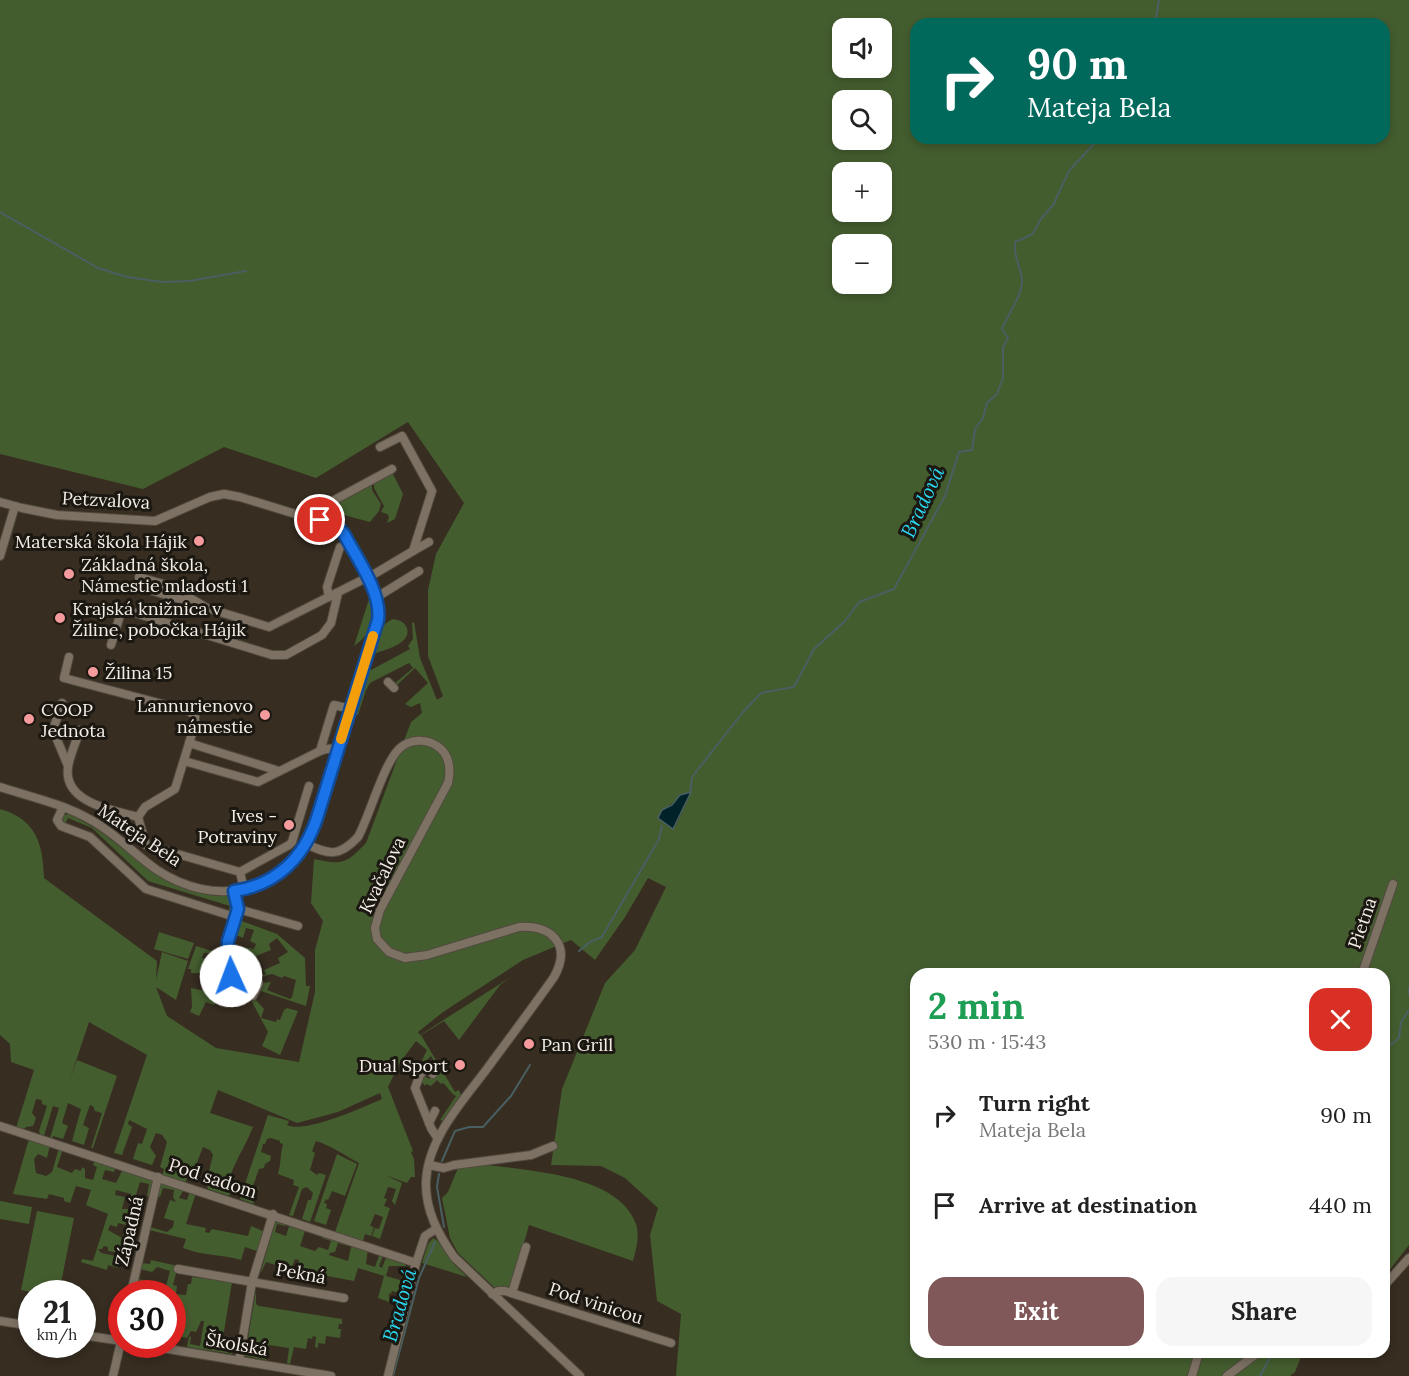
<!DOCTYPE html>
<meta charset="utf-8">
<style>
body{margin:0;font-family:Lora,serif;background:#f6f6f6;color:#222;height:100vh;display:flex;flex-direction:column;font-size:22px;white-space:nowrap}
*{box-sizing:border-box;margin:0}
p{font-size:20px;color:#767676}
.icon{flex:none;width:33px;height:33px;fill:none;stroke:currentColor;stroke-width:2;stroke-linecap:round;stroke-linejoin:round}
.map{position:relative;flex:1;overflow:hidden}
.details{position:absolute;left:910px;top:968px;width:480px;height:390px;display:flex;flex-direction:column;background:#fff;border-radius:18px;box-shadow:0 3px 9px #0003}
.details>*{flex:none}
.top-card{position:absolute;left:910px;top:18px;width:480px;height:126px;border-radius:18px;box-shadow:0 3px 9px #0003;background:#00695c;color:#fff;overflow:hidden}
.tools{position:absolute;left:832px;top:18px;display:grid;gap:12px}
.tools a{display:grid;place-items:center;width:60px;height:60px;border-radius:12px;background:#fff;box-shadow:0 3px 9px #0003;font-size:30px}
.speed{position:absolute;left:18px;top:1280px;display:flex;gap:12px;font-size:30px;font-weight:700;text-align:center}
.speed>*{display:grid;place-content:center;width:78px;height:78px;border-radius:50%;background:#fff;box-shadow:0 3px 9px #0003;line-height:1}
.speed small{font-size:15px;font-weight:400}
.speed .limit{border:9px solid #d22;background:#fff;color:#111}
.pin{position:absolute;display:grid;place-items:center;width:51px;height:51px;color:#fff;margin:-26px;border:3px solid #fff;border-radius:50%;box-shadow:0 2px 6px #0007}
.me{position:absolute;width:66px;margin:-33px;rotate:358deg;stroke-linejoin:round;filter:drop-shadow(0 0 4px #0008)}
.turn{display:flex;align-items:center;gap:21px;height:126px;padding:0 18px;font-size:27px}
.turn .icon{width:78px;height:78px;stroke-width:2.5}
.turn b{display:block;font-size:42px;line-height:51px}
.round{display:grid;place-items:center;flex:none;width:63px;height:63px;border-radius:18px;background:#f6f6f6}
.head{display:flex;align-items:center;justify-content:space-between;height:102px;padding:0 18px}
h1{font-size:36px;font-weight:800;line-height:45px;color:#1e9e55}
.action{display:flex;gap:12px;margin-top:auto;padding:12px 18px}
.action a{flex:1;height:69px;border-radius:18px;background:#815859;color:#fff;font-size:24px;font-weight:800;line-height:69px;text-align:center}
.action a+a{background:#f6f6f6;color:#222}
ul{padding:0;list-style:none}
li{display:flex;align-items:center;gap:18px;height:90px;padding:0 18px}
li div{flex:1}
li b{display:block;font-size:22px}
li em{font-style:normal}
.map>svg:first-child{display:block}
</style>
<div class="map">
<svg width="1409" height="1376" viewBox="0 0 1409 1376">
<rect width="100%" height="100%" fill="#372d21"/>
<g fill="#445d2f" fill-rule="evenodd">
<path d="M0 0H1409V1245L1385 1276 1384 974H916V1352H1303L1295 1372 1290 1376H676L681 1314 657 1301 650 1235 658 1208 625 1178 601 1166 551 1165 562 1089 605 983 635 950 666 887 648 878 625 917 595 960 571 940 523 960 443 1012 418 1032 420 1035 514 975 500 985 459 1040 444 1021 421 1035 455 1092 459 1090 461 1095 442 1121 440 1120 456 1096C450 1093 448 1087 443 1083L441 1084 437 1080 431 1086 426 1084 424 1086V1084L420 1082 424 1076 429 1079 439 1070 431 1056 425 1062 422 1060 427 1050 416 1041 399 1064 388 1087 413 1151 411 1152 414 1159 415 1177H411L407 1183 385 1175 402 1183 395 1205 392 1201 396 1189 388 1187 384 1198 387 1199 384 1206 390 1208 380 1239 372 1236 375 1228 379 1229 383 1217 375 1214 370 1226 374 1227 371 1236 365 1234 363 1241 335 1232 359 1163C344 1155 332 1146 316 1141L312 1151 315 1153 310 1170 317 1175 319 1173 326 1175 310 1222 302 1219 308 1200H311L313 1193 307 1187 302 1189 293 1216 289 1215 299 1187 293 1185 294 1180 278 1174C281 1164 280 1155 283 1144L280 1143V1141L271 1138 267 1139 265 1144H263L261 1152 271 1156 270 1161 265 1164 264 1168 259 1169 253 1186 259 1188 253 1204 240 1199 268 1115 289 1121 287 1125C304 1134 364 1107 382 1099L380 1093 338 1112 297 1123 218 1090 210 1113 253 1127C246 1145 236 1159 230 1177L235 1179 229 1196 208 1189 207 1186 211 1173 209 1171 213 1155 210 1150 203 1147 196 1165 202 1168 197 1181 194 1178 188 1176 185 1183 162 1176 164 1169 160 1167 167 1142 162 1135 156 1133 150 1147 156 1156 152 1165 133 1159 138 1143 142 1144 147 1129 129 1120 128 1124 132 1127 122 1155 114 1153 147 1055 89 1022 69 1082 77 1060 117 1076 93 1148H91L102 1113 95 1111 93 1106 90 1105 83 1125 89 1128 84 1145 72 1141 81 1109 68 1103 62 1123 68 1126 63 1139 53 1136 52 1139 50 1138 59 1108 53 1106 44 1136 40 1134 39 1131 47 1106 42 1104V1100L36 1099 32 1113 36 1118 33 1126 26 1127 23 1130 16 1128 34 1070 11 1062 10 1044 0 1035V809C36 819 43 844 44 878L157 961 156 980 162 952 188 961 176 1000 156 987 167 1016 216 1048 299 1062 315 992V950L323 921 311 903 314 859C342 865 346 864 366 843L411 722 422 713 420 703 411 707 405 704 428 683 415 668 396 686 394 684 413 668 409 663 370 683 366 690 358 715H353L367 669 371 670 410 649 408 646 413 639 412 623 414 622 420 658 437 700 443 696 428 656V590L436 554 464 503 408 422 316 478 224 447 143 489 0 454ZM916 24H1384V138H916ZM843 28H882V68H843ZM843 100H882V140H843ZM843 172H882V212H843ZM843 244H882V284H843ZM691 793 676 825 673 829 662 810C673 805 678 795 691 793Z"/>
<path d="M392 472 403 494 395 519 387 523 389 517 387 514 381 512 384 506 374 488V483Z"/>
<path d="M372 482V490L381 504 379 511 370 522 329 511V506Z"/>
<path d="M372 594C378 617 373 632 354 646L370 596Z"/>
<path d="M393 619C398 620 403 621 406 626 415 643 383 651 372 654 375 640 379 625 393 619Z"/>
<path d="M70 814C82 821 94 827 106 836 142 863 179 897 227 896L233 903 232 910 228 912 230 906 148 881 92 828 68 818 65 824 62 818 63 815Z"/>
<path d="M239 920 277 934 305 958 306 986H310L306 1006 261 991 262 983 271 982 267 990 290 999 292 997 296 980 284 976 282 978 272 974 259 977 266 974 264 970 280 963 278 958 288 952 277 938 269 944 271 950 256 956 249 964 239 951 243 947 254 949 256 944 250 941 254 930 246 928 243 938 236 935 233 942Z"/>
<path d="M159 932 194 943 188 959 154 949Z"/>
<path d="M196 946 228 956 230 960 214 956 210 953H204L202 958 205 959 203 966 214 969 215 965 227 968 226 974 191 973V969H188Z"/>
<path d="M191 988 200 990H218L221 998 220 1001 217 999 214 1005 206 1002 199 1016 190 1012 192 1007Z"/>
<path d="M255 999 264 1009 261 1018 276 1022 277 1019 280 1020 284 1010 287 1008 298 1011 280 1055 262 1046 268 1032 251 1000Z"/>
<path d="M29 1139 50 1145 47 1158 38 1154 34 1159 36 1173 46 1176 52 1172 59 1148 63 1149 57 1167 72 1173 75 1169 81 1171 82 1167 85 1169V1178L93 1180 97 1167 93 1165 95 1160 116 1167 114 1172 105 1170 102 1179 116 1183 123 1169 152 1178 154 1182 151 1196H147L149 1184 140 1182 136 1195 130 1198 131 1194 116 1190 115 1195 125 1197 122 1209H132L131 1216 126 1225 118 1223 117 1227 110 1225 108 1230 122 1238 123 1234 133 1236 130 1247 127 1246V1249L121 1247 119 1253 108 1251V1247L104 1246 102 1249H98L101 1253 121 1257 118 1268 108 1265 107 1270 81 1262 82 1259 93 1261 108 1214 86 1205 91 1190 76 1186 70 1203 64 1201V1198L49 1194 47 1199 13 1194Z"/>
<path d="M337 1154 357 1164 345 1196 332 1191 328 1200 326 1199 324 1203 327 1204 326 1208 331 1210 326 1225 314 1221Z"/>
<path d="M488 1165C530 1171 619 1175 636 1224 640 1236 636 1250 633 1261L529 1225 511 1289 495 1288 458 1253 450 1238 442 1198 448 1192 458 1168Z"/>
<path d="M164 1182 184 1189 179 1198 187 1200 190 1191 196 1193 186 1224 206 1228 205 1232 209 1233 212 1229 248 1236 251 1226 263 1231 257 1251 245 1247 241 1260C221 1254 203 1256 183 1248L186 1239 149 1230 150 1227 167 1232 173 1227 174 1221 164 1218 170 1200 176 1202 173 1197 174 1190 163 1188 160 1197 157 1196 160 1185Z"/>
<path d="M0 1201 32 1207 29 1224 0 1219Z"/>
<path d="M37 1211 74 1218 59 1293H36L21 1290Z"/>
<path d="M276 1219 287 1222 285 1226 277 1224 275 1232 286 1236 290 1223 306 1228 300 1246 315 1251 319 1247 328 1250 331 1241 322 1238 323 1234 349 1242 348 1246 338 1243 335 1252 330 1253 329 1255 348 1261 352 1243 368 1248 366 1264 375 1267 380 1253 384 1254 379 1266 382 1268 387 1255 409 1262 405 1266H389L386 1276 407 1282 403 1294 392 1291 391 1294 389 1293V1302L378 1298 384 1276 358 1268 354 1281 300 1271 297 1268 299 1260 295 1259 291 1270 266 1262 260 1275Z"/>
<path d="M433 1238 438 1241 454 1264 467 1277 422 1263 428 1244Z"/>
<path d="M151 1260 178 1266 173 1285 177 1286 176 1294 186 1295 188 1284H191L192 1277 232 1282 221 1350 232 1352V1354L187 1347 189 1337 191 1336 190 1344 200 1346 204 1321H201L196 1332 191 1331 187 1338 182 1337 184 1324H173L172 1293H149L138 1291 135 1293 138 1279 150 1281 152 1287 165 1290 170 1271 157 1267 152 1272 140 1269 142 1263 150 1264Z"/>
<path d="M256 1291V1304L259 1306 342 1319V1324H339L338 1329H341L340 1338 326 1336 325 1344 318 1343V1348L315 1347 316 1337 313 1336 312 1339 308 1338 306 1349 294 1347 290 1364 287 1363 289 1348 269 1345 266 1360 245 1356Z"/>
</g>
<path fill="#002228" stroke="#495f61" stroke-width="1.5" d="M691 792 673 829 658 818 662 810 672 805 680 795Z"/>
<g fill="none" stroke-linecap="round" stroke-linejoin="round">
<g stroke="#495f61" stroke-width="2">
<path d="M1155 24 1159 0"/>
<path d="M0 212 98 268 127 277 162 282 189 281 246 271"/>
<path d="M690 794 692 777 743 712 761 693 794 687 814 649 845 621 859 602 894 589 945 496 959 452 972 450 975 429 983 418 987 403 997 394 1003 378V347L1008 338 1002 329C1008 314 1022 296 1022 280 1021 266 1013 258 1015 242L1033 234 1040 220 1053 205 1069 171 1099 138"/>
<path d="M579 951 590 942 602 937 659 839 662 826"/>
<path d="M1409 988V994"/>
<path d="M1384 1053 1388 1047 1399 1038 1401 1022 1409 1010"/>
<path d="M442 1161 455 1131 469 1127H483L511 1096 530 1065"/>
<path d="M439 1174 437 1187 444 1227"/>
<path d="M393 1376 419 1278 435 1242"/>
<path d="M1260 1376 1273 1352"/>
</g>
<g stroke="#514a3f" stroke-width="10">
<g id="minor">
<path d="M0 502 22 508 57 515 155 521 210 497 224 494 240 497 338 527C352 545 377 589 379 611L312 832C280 895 215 908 157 870 134 854 115 833 91 820 63 804 31 797 0 787"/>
<path d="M320 520 321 509 327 504 392 469"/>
<path d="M413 551 429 542"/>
<path d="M0 556 15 506"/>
<path d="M139 577 187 591 190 598"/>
<path d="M136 586 183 600 190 598 207 608 269 627 376 573 413 551 432 491 402 436 380 447"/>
<path d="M329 597 327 587 340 547"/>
<path d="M377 597 419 571"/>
<path d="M111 645 122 609 272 655H286L322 635 331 623 338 593"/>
<path d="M69 657 64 678 189 711 195 716V724L175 789 145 807 138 817C113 810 63 803 68 767 70 755 76 742 80 730"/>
<path d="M388 682 394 688"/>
<path d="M62 703 53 730 68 766"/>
<path d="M189 743 279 771"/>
<path d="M320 751 334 705 351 709"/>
<path d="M184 761 258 782 320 751 327 749 339 748"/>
<path d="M63 807 57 820 61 826 90 837 146 889 235 917"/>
<path d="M138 817 146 845"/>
<path d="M306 844C330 855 339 857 358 837 370 815 383 765 399 749 409 739 426 738 437 746 450 754 451 770 448 783L380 910 375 928 377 939 389 952 405 958 427 955 519 927C552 925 572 945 554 977 533 1007 511 1036 489 1066 464 1100 428 1137 426 1181 425 1210 438 1234 454 1257L580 1376"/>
<path d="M146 845 240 872 289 845 292 842 309 786"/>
<path d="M240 872 244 890"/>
<path d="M234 891 238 909 228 946C237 960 253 968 259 984L253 996 239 997 232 990 231 976 236 958"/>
<path d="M238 909 298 926"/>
<path d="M1362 974 1393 884"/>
<path d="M433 1074 427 1067 420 1075 415 1088 431 1128 438 1139"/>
<path d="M429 1123 435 1111"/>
<path d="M0 1126 416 1263"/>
<path d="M429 1165 444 1168 454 1165 531 1155 553 1146"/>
<path d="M178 1269 344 1298"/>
<path d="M1384 1286 1409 1258"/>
<path d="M131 1293 158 1177"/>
<path d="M512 1293 526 1247"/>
<path d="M492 1294 498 1291H505L671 1343"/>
<path d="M0 1321 32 1326"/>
<path d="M82 1335 122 1341"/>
<path d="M138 1344 331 1376"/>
<path d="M239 1361 252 1282 273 1214"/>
<path d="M113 1376 122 1337"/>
<path d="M388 1376 416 1263 425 1236 436 1229"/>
<path d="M1192 1376 1199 1352"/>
<path d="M1227 1376 1259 1352"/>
</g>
</g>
<use href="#minor" stroke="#7c7163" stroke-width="8"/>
</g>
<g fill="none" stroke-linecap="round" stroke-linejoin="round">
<g stroke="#114b97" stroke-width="15">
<path id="route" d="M231 976 236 958 228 946V941L238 909 234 891C277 885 304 857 317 818L378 620C382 593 357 558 344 534L338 527 320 520"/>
</g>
<use href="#route" stroke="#1a73e8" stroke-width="10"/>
<path stroke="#f59e0b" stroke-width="10" d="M341 739 373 636"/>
</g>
<g fill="#f59b9d" stroke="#1b1711" stroke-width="2">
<circle cx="199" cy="541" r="6"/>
<circle cx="69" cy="574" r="6"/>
<circle cx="60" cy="618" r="6"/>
<circle cx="93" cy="672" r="6"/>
<circle cx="265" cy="715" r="6"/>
<circle cx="29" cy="719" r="6"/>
<circle cx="289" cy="825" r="6"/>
<circle cx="529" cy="1044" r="6"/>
<circle cx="460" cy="1065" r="6"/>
</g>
<g text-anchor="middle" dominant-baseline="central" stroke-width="6" stroke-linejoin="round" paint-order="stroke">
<g font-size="18" fill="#f4eee6" stroke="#1b1711">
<text transform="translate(106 500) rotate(3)">Petzvalova</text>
<text transform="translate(140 835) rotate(34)">Mateja Bela</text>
<text transform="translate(382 875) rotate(-64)">Kvačalova</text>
<text transform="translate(1362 923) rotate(-71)">Pietna</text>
<text transform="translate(213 1178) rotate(18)">Pod sadom</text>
<text transform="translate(129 1231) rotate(-77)">Západná</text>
<text transform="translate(301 1273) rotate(10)">Pekná</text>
<text transform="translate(596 1303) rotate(18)">Pod vinicou</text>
<text transform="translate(237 1344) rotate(10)">Školská</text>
</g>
<g font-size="18" fill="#f4eee6" stroke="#1b1711" text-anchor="start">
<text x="187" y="541" text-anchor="end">Materská škola Hájik</text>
<text x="81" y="564">Základná škola,<tspan x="81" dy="21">Námestie mladosti 1</tspan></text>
<text x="72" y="608">Krajská knižnica v<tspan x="72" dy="21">Žiline, pobočka Hájik</tspan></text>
<text x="105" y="672">Žilina 15</text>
<text x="253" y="705" text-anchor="end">Lannurienovo<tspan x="253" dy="21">námestie</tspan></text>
<text x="41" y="709">COOP<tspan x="41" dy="21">Jednota</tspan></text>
<text x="277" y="815" text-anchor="end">Ives -<tspan x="277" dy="21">Potraviny</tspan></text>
<text x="541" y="1044">Pan Grill</text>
<text x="448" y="1065" text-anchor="end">Dual Sport</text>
</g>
<g font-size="20" font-style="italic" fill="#2bd6f0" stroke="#1b1711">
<text transform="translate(922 502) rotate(-65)">Bradová</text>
<text transform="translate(399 1305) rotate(-74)">Bradová</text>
</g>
</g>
</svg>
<div class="tools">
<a><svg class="icon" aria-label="sound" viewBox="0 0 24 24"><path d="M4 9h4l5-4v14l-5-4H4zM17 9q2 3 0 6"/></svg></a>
<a><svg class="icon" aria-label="search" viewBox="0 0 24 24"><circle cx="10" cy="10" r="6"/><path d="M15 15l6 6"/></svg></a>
<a>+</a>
<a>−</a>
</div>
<div class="speed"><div>21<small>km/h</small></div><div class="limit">30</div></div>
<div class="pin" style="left:320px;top:520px;background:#d93025"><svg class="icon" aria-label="arrive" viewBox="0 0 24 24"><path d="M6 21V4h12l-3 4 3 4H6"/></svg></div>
<svg class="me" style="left:231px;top:976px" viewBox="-20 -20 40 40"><circle r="19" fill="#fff"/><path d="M0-13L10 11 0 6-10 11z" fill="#1a73e8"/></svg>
<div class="top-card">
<div class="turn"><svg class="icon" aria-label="right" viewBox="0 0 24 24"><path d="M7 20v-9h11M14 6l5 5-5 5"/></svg><div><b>90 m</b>Mateja Bela</div></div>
</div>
<section class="details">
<div class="head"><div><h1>2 min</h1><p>530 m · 15:43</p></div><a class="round" style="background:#d93025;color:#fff"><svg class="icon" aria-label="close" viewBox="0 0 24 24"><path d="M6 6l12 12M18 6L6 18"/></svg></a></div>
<ul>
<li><svg class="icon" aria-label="right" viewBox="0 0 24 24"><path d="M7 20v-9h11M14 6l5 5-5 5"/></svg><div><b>Turn right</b><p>Mateja Bela</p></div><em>90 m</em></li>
<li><svg class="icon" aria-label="arrive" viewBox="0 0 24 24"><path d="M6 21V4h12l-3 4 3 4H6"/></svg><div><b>Arrive at destination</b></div><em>440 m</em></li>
</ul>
<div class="action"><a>Exit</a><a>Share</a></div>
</section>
</div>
